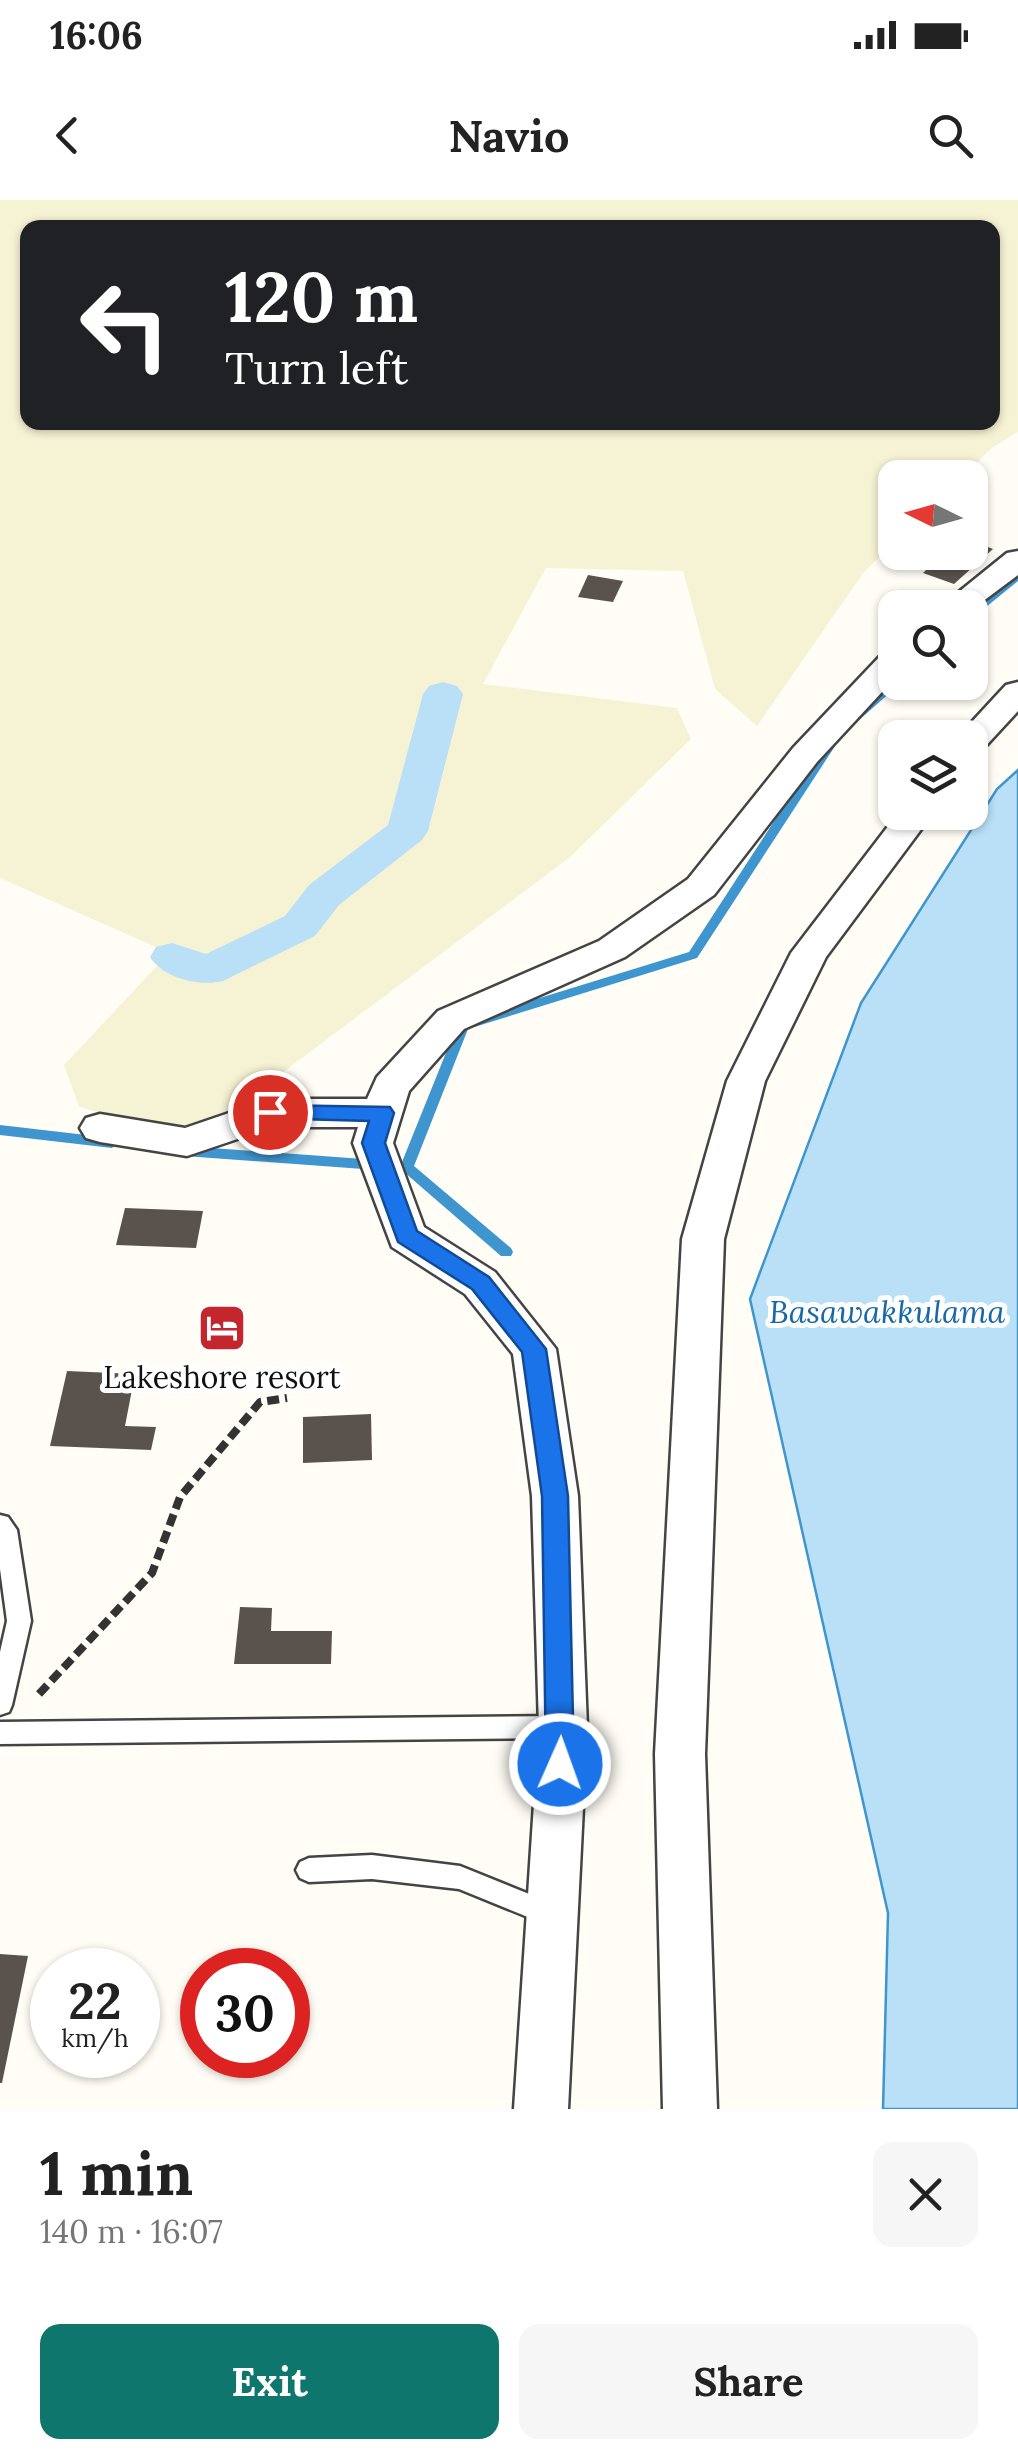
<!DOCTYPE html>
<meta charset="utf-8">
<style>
body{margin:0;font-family:Lora,serif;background:#f6f6f6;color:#222;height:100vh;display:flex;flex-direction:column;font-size:38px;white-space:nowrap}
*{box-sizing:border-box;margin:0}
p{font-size:32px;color:#767676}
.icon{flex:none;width:55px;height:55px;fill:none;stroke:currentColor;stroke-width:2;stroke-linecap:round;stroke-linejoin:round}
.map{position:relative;height:1909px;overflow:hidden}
.side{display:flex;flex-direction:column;background:#fff;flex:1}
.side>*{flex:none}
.hud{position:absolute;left:20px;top:20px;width:980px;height:210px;border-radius:20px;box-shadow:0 2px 8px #0004;background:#202124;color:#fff;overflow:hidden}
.needle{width:65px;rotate:275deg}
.buttons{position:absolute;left:878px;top:260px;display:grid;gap:20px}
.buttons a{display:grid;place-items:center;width:110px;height:110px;border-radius:20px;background:#fff;box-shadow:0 2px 8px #0004;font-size:50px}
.speed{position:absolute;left:30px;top:1748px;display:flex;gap:20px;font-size:50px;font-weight:700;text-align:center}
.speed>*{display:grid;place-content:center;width:130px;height:130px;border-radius:50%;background:#fff;box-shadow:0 2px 8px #0004;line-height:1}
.speed small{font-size:25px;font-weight:400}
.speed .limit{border:15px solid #d22;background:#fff;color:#111}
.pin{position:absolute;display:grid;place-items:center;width:85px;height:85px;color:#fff;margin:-42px;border:5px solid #fff;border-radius:50%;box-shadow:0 2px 10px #0007}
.me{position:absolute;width:110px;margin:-55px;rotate:2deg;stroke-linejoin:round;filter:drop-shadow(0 0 8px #0008)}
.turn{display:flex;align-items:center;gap:35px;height:210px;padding:0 40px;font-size:45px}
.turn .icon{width:130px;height:130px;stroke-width:2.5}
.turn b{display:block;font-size:70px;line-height:85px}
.round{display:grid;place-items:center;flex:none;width:105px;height:105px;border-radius:20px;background:#f6f6f6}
.head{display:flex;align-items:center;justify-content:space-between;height:170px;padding:0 40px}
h1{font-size:60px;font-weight:700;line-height:75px}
.button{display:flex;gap:20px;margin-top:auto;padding:20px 40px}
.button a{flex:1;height:115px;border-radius:20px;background:#0f766e;color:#fff;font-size:40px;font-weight:700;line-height:115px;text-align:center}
.button a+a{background:#f6f6f6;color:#222}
.status{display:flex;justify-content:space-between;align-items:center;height:70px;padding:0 50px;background:#fff;direction:ltr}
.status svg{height:28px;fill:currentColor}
header{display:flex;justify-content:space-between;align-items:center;height:130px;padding:0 40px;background:#fff;font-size:45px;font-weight:700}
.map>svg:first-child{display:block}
</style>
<div class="status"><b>16:06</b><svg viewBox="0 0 49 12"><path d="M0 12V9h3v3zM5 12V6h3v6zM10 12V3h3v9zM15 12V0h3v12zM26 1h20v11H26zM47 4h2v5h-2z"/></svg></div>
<header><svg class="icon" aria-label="back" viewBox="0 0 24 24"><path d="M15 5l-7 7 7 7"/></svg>Navio<svg class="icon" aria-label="search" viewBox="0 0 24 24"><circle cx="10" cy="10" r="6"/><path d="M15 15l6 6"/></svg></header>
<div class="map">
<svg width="1018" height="1909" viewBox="0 0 1018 1909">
<rect width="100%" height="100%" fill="#fffdf5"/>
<path fill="#f6f3d4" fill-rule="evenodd" d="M0 0H1018V232L993 247 961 277 895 278V342L864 372 757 526 715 489 683 371 546 368 483 484 677 508 691 539 569 658 194 939 79 907 64 865 169 753 0 678ZM28 28H992V222H28Z"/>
<path fill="#b9e0f7" stroke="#3f96cf" stroke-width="2.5" d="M1018 570V1909H883L888 1713 750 1099 861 803 997 589Z"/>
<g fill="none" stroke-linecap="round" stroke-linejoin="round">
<g fill="#3f96cf" fill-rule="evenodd">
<path d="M1018 372V381L970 420V411Z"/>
<path d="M895 479V482H901L900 484 859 520H851V516Z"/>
<path d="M833 537 839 540 697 758 468 829 414 966 511 1048 513 1052 511 1056H501L404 972 393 970 391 967 393 964 402 962 458 823 689 752 827 540Z"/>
<path d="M0 925 112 938 119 943 112 948 0 935Z"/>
<path d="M184 946 377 960 384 965 377 970 184 956 177 951Z"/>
</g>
<path fill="#b9e0f7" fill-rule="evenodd" d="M443 482 457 486 463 494 428 631 422 640 339 705 315 736 223 781C200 787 163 778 150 757L156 747 172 743 206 754 285 716 309 685 388 625 423 494 429 486Z"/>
</g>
<g fill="#5a524d">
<path d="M970 340 993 349 954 384 923 373 930 366 910 358 917 352H970Z"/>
<path d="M588 375 623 381 613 402 578 397Z"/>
<path d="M125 1008 203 1011 196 1048 116 1045Z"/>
<path d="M67 1171 135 1174 125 1226 156 1227 151 1250 50 1246Z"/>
<path d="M371 1214 372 1260 303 1263V1217Z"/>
<path d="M240 1407 272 1408 271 1431H332L331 1464H234Z"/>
<path d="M0 1754 28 1756 2 1883H0Z"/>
</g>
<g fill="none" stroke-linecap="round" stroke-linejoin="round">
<g stroke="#444" stroke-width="5">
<g id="lane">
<path d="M0 1315 8 1317 17 1330 31 1421 12 1505 9 1512 0 1515V1452L7 1421 0 1369Z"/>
<path d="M563 1516 572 1520 575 1527 572 1534 563 1538 0 1544V1522Z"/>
<path d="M372 1655 460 1666 559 1706 563 1714 559 1722 550 1726 459 1689 372 1679 309 1682 300 1678 296 1670 300 1662 309 1658Z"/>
</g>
</g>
<g stroke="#444" stroke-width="5">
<g id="street">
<path d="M1018 351V375L970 411V408H939L1007 353Z"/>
<path d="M895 449V478L817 562 714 695 625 757 464 829 409 891 393 943 424 1027 495 1072 556 1149 578 1296 587 1527 568 1909H514L539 1527 532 1296 513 1154 465 1094 392 1047 353 943 358 927H273L187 956 100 942 86 938 80 928 86 918 100 914 185 928 270 899H367L377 877 438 811 599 741 688 679 793 548 884 452Z"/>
<path d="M1018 482V511L982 550 970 553V538H957L1006 485Z"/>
<path d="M899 612H934L826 757 765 881 724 1039 705 1554 717 1909H663L655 1554 682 1039 727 881 791 753Z"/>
</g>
</g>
<path stroke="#333" stroke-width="8" stroke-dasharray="12 6" stroke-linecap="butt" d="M39 1494 152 1373 180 1297 260 1202 287 1198"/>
<use href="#lane" fill="#fff" fill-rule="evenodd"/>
<use href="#street" fill="#fff" fill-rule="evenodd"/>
</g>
<path fill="#1a73e8" stroke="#114b97" stroke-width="2.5" d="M270 905 390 907 394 913 385 943 417 1031 489 1077 546 1149 568 1296 574 1564 570 1573 560 1577 550 1573 546 1564 542 1296 522 1152 472 1089 398 1042 362 943 369 921 263 918 259 912 263 907Z"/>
<defs>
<g id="hotel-square" transform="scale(2.5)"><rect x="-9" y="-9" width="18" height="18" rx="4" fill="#c4262e" stroke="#fff"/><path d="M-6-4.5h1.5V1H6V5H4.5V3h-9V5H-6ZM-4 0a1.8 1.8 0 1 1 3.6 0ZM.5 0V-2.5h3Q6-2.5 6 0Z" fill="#fff"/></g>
</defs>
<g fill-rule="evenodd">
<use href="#hotel-square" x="222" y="1128"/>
</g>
<g text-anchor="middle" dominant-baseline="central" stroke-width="10" stroke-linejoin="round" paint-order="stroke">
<g font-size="30" fill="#111" stroke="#fff">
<text x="222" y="1177">Lakeshore resort</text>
</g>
<g font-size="32" font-style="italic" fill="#1768a6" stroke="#fff">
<text x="887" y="1111">Basawakkulama</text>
</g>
</g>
</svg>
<div class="buttons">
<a><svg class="needle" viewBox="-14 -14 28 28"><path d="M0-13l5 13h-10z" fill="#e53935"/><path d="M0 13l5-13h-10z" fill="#767676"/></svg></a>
<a><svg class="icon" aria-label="search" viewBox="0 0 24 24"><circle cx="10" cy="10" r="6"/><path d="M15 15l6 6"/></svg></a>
<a><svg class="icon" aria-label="layers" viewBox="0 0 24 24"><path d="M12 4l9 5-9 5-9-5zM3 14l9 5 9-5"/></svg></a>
</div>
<div class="speed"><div>22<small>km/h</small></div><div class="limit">30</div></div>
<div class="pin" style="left:270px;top:912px;background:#d93025"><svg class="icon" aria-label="arrive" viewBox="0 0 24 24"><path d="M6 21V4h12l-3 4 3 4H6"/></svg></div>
<svg class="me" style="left:560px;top:1564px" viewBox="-20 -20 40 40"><circle r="17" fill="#1a73e8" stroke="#fff" stroke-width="3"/><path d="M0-11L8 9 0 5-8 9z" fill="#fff"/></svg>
<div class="hud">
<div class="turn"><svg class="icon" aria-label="left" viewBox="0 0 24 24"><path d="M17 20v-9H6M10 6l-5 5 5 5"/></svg><div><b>120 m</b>Turn left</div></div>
</div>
</div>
<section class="side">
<div class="head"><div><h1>1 min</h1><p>140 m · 16:07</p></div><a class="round"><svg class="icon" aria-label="close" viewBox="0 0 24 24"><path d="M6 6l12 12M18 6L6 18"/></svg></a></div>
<div class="button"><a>Exit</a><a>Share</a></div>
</section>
